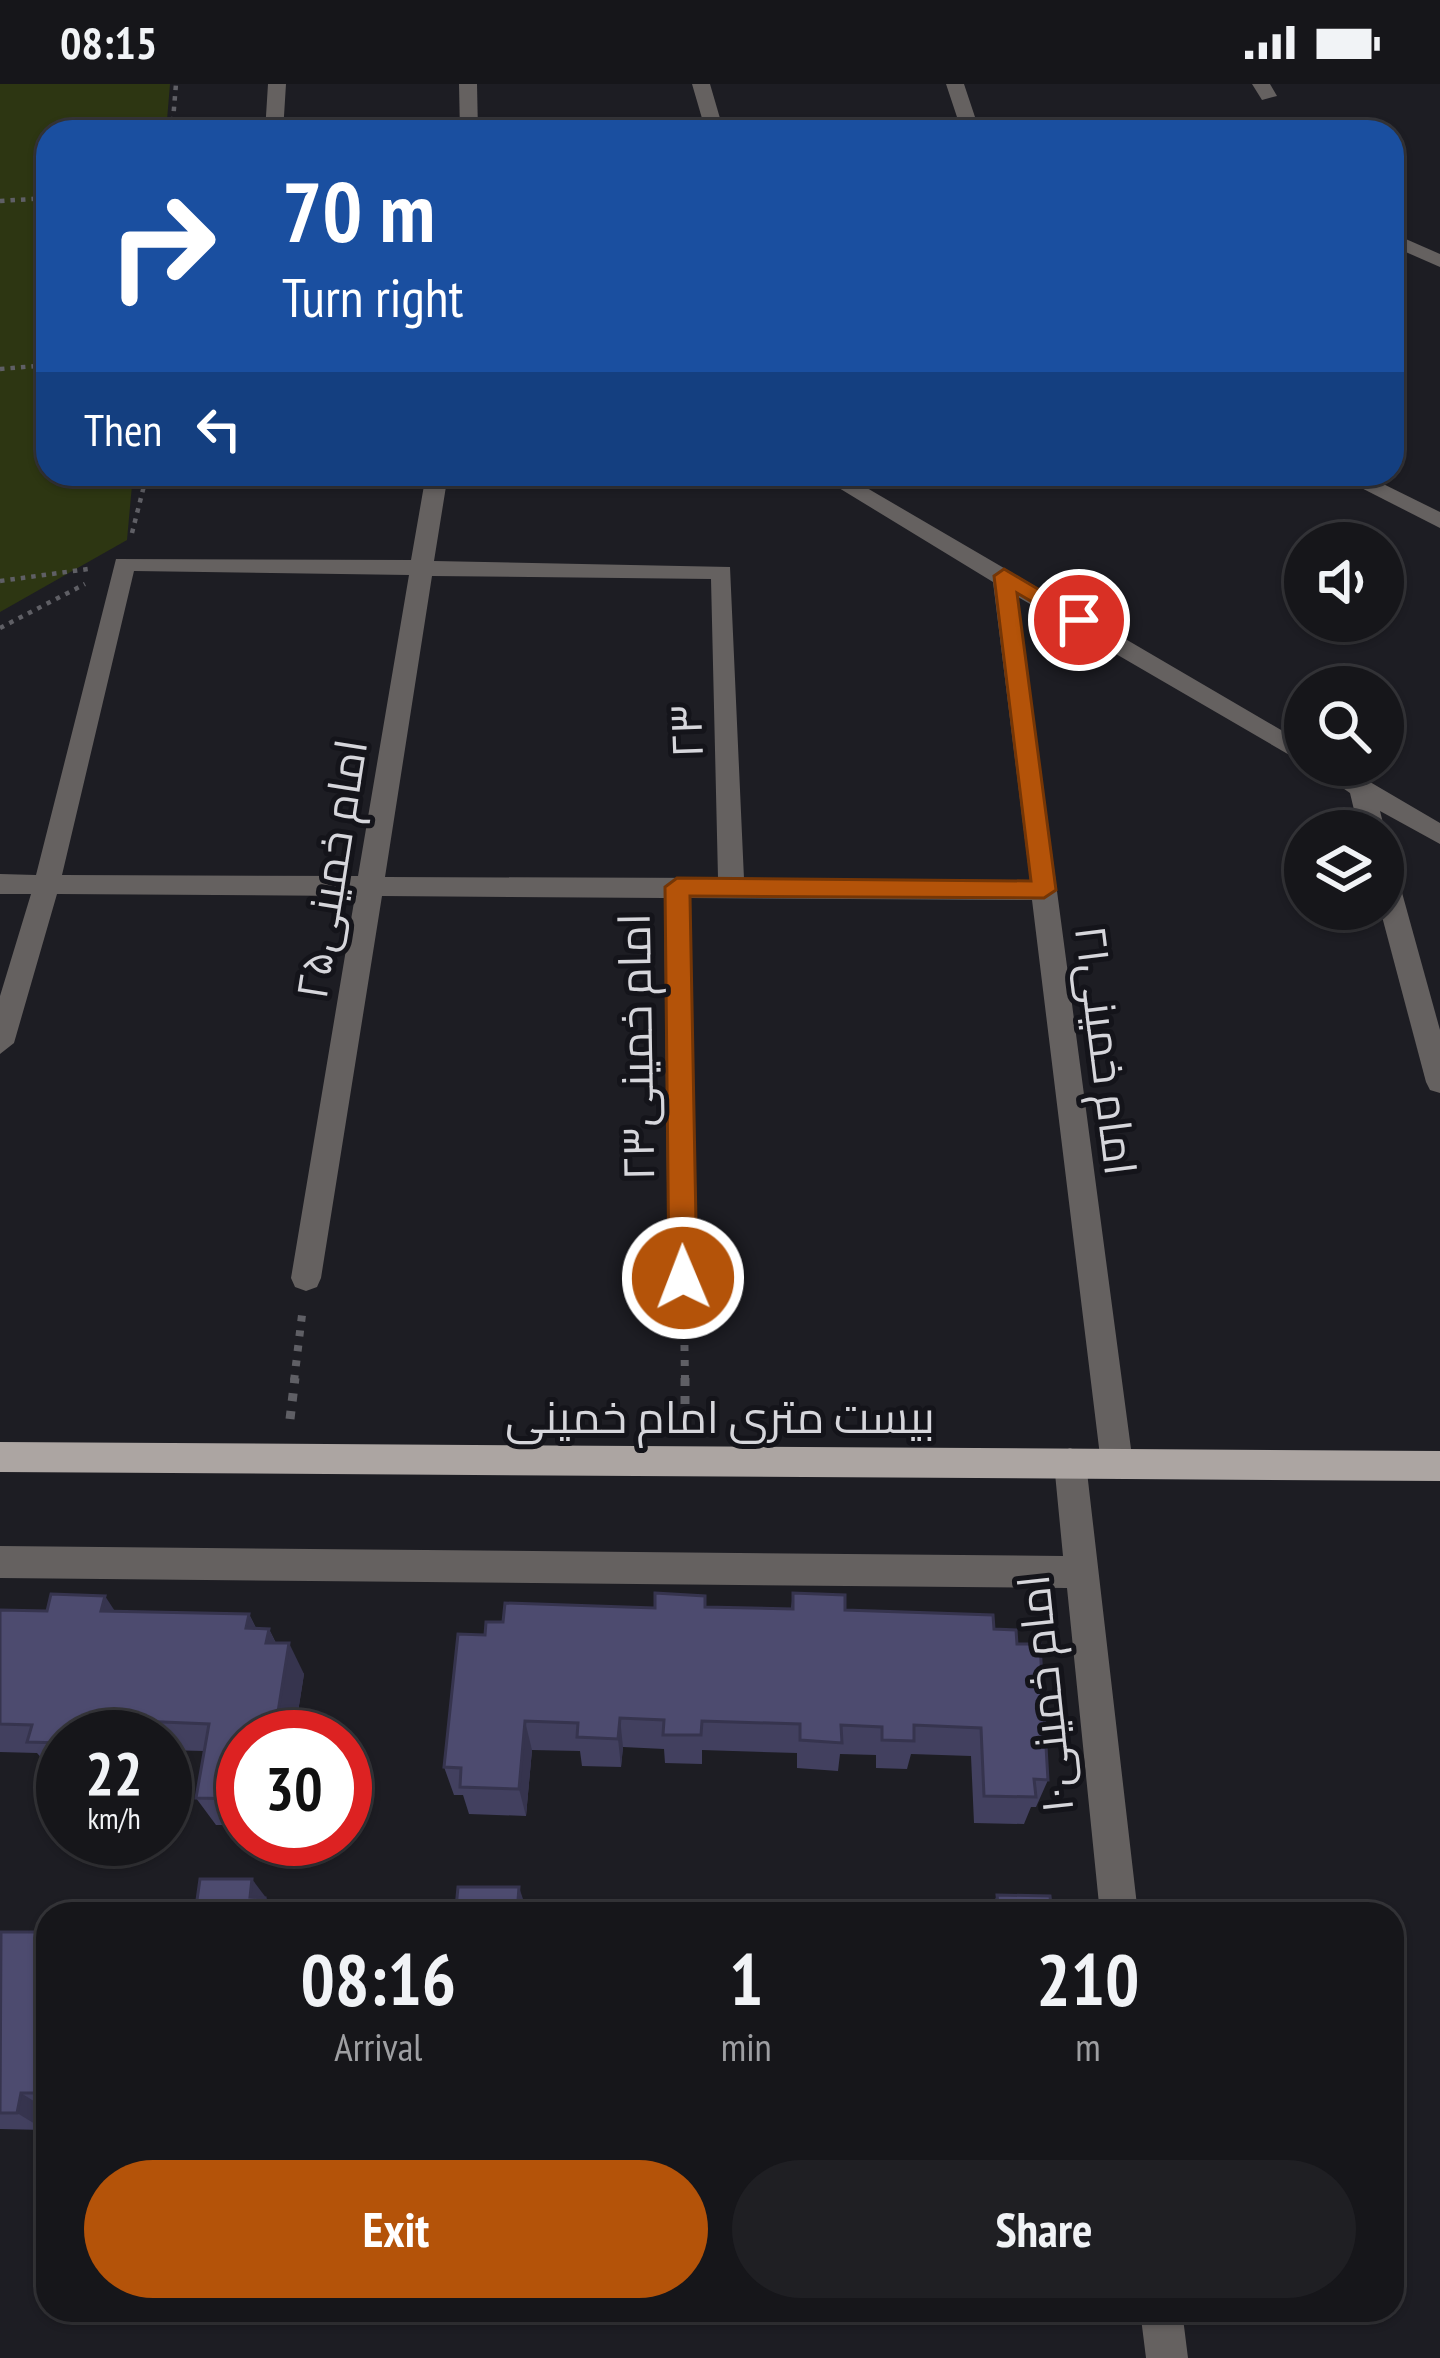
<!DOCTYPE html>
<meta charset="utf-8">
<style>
body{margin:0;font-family:"PT Sans Narrow",Cairo,sans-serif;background:#1f1f23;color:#f1f3f6;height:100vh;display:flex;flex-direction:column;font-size:45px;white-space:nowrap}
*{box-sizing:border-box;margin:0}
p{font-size:39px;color:#9e9fa2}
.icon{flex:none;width:66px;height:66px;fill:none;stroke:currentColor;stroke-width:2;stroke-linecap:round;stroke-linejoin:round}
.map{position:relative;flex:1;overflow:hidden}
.sheet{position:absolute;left:36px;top:1818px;width:1368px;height:420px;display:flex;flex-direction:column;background:#16161a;border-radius:36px;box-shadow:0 3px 9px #0004,0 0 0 3px #353539}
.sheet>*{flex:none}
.banner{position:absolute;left:36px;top:36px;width:1368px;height:366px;border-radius:36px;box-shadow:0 3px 9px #0004,0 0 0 3px #353539;background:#1a4fa0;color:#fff;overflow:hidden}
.fabs{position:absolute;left:1284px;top:438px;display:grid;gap:24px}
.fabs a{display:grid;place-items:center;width:120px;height:120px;border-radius:50%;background:#16161a;box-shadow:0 3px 9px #0004,0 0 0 3px #353539;font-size:60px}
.speed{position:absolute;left:36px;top:1626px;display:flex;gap:24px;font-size:60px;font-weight:700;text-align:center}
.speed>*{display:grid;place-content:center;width:156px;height:156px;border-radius:50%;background:#16161a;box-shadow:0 3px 9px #0004,0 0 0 3px #353539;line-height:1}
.speed small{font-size:30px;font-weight:400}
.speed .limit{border:18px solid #d22;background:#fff;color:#111}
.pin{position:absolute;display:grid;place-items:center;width:102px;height:102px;color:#fff;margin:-51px;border:6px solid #fff;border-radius:50%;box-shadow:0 3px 12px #0007}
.me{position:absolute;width:132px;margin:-66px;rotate:359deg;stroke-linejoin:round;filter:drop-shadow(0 0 9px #0008)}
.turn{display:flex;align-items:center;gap:42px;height:252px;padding:0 48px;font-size:54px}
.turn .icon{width:156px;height:156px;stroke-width:2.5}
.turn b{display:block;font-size:84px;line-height:102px}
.then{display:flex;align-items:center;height:114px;padding:0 48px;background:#0003;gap:24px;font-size:45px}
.eta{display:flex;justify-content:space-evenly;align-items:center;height:204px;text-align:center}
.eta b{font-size:72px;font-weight:700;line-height:84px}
.action{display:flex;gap:24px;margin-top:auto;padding:24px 48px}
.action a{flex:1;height:138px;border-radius:72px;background:#b45309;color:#fff;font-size:48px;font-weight:700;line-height:138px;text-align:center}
.action a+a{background:#1f1f23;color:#f1f3f6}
.status{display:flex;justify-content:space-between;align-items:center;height:84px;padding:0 60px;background:#16161a;direction:ltr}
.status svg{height:33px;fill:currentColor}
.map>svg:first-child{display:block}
</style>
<div class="status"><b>08:15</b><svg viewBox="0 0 49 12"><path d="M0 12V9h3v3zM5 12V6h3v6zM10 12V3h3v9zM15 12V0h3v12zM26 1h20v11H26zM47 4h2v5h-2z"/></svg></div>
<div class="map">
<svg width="1440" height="2274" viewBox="0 0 1440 2274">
<rect width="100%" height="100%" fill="#1d1d23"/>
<path fill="#2d3612" d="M0 0H170L166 48H48V390H133L127 456 0 528Z"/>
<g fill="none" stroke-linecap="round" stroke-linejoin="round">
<g stroke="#5f5f65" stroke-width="4.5" stroke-dasharray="4.5 6" stroke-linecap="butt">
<path d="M172 48 176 0"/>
<path d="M0 117 48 114"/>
<path d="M0 285 48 281"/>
<path d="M132 449 147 390"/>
<path d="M0 497 88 485"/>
<path d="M0 544 85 500"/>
</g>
<g stroke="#5f5f65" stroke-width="8" stroke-dasharray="6 9" stroke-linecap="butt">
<path d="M684 1231 685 1297"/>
<path d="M294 1297 302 1231"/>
</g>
<g stroke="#5f5f65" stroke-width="9" stroke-dasharray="8 10" stroke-linecap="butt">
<path d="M685 1294V1336"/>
<path d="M290 1335 295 1294"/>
</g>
<g fill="#656160" fill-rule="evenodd">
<path d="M268 0H286L283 48H265Z"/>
<path d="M459 0H477L478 48H460Z"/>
<path d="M692 0H710L724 48H706Z"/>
<path d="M946 0H964L980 48H962Z"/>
<path d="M1252 0H1270L1277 12 1262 16Z"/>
<path d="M1392 149 1440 170V183L1392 162Z"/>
<path d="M238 390H260L256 401H240Z"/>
<path d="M426 390H448L434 477 730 483 744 795 1030 796 993 498 816 390H843L1305 660V680L1018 513 1133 1380 1129 1390 1117 1395 1105 1390 1101 1380 1032 816 690 814 698 1194 694 1203 683 1207 672 1203 668 1194 664 814 382 812 321 1194 317 1203 306 1207 295 1203 291 1194 355 812 57 810 14 959 0 970V912L31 810H0V790L36 791 116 475 411 476ZM134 487 409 491 358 792 62 791ZM432 492 711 495 718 794 385 793Z"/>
<path d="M1334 390H1363L1440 428V444Z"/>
<path d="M1309 681H1341L1440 739V760L1380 727 1385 747 1383 750 1359 747 1350 709Z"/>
<path d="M1383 777 1396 787 1440 946V1009L1430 1006 1426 998 1380 825Z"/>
<path d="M1070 1364 1082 1369 1086 1379 1138 1830H1100L1067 1504 0 1494V1462L1063 1472 1054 1379 1058 1369Z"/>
<path d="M1140 2226H1182L1188 2274H1146Z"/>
</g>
<path fill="#aca5a2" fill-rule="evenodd" d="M0 1358 1440 1367V1397L0 1388Z"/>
</g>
<g fill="#42405f">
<path d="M793 1509 845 1526 994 1545 1017 1560 1048 1696 1036 1723H1031L1024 1740 974 1739 971 1672 911 1670 907 1685 876 1684V1671L840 1670 838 1687 797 1684V1669L702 1666V1680L665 1679 664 1665 623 1663 621 1683 582 1682 580 1667 532 1666 526 1732 469 1730 463 1711H454L444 1683 485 1551 503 1538 655 1524 791 1525Z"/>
<path d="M0 1526 249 1530 256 1544 269 1545 276 1559 304 1590 294 1653H243V1741H216L196 1714 204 1667 165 1666V1653H63V1686H52L37 1669 0 1668Z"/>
<path d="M997 1811 1052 1830H989Z"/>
<path d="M46 1848 48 1850V2030L45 2046 0 2045V1853Z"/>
</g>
<g fill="#36344e">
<path d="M105 1512 126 1544 101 1527Z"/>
<path d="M249 1530 265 1562 246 1544Z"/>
<path d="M269 1545 284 1576 266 1559Z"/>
<path d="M289 1559 304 1590 294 1653H274Z"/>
<path d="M620 1634 623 1663 621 1683 618 1655Z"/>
<path d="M140 1637 152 1653H137Z"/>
<path d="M525 1637 532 1666 526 1732 519 1705Z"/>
<path d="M71 1641 80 1653H68Z"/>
<path d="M252 1795 270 1819 277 1830H263L250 1813Z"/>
<path d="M519 1803 527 1827 526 1830H517Z"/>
<path d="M46 1848 48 1850V1871L42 1866Z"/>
<path d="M21 2009 48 2026 45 2046 17 2029Z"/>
</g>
<g fill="#4d4b6f" stroke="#36344e" stroke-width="3">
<path d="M655 1509 705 1512V1523L793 1525V1509L845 1511V1526L993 1531 994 1545 1016 1546 1017 1560H1040L1048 1696 1034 1695 1036 1713 984 1712 981 1644 914 1641V1657L882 1656V1643L841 1641 842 1659 800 1656V1640L702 1637 701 1651H663L664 1636 620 1634 618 1655 577 1653 578 1639 525 1637 519 1705 460 1703 461 1684 444 1683 458 1550 485 1551 486 1538H503L505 1519 655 1524Z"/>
<path d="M51 1510 105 1512 101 1527 249 1530 246 1544 269 1545 266 1559H289L274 1653H243V1715L196 1714 209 1640 140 1637 137 1653H112L114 1643 71 1641 68 1653H63V1659L27 1658 32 1641 0 1640V1526L47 1527Z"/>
<path d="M200 1795H252L250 1813 265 1814 263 1830H195Z"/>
<path d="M458 1803H519L517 1830H437V1824H456Z"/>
<path d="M997 1811 1050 1812 1052 1830H999Z"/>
<path d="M1 1848H46L42 1866H48V2009H21L17 2029H0Z"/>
</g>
<path fill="#b45309" stroke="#753606" stroke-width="3" d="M1004 485 1090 536 1079 543 1072 541 1017 509 1056 806 1044 814 690 812 697 1194 693 1202H674L669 1194 665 803 677 794 1031 797 994 492Z"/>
<g text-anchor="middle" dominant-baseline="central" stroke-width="10" stroke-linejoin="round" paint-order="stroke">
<g font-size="45" fill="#d6d6db" stroke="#14141a">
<text transform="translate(685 647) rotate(-92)">۲۳</text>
<text transform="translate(330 785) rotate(-81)">امام خمینی۲۵</text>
<text transform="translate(635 963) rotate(-91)">امام خمینی۲۳</text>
<text transform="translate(1107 966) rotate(83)">امام خمینی۲۱</text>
<text x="720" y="1332">بیست متری امام خمینی</text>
<text transform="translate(1044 1610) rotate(-96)">امام خمینی۱۰</text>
</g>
</g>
</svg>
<div class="fabs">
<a><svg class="icon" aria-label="sound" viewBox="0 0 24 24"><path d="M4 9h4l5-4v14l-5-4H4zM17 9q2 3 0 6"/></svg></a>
<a><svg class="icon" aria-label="search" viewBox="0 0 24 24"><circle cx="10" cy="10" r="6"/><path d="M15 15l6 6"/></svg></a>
<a><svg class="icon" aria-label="layers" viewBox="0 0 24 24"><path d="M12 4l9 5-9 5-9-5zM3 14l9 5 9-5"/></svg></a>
</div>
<div class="speed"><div>22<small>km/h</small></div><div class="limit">30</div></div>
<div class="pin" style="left:1079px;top:536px;background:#d93025"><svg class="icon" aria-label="arrive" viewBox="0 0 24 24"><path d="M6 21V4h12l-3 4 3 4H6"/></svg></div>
<svg class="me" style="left:683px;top:1194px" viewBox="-20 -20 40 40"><circle r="17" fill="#b45309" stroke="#fff" stroke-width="3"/><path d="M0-11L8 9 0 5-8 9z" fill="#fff"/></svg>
<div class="banner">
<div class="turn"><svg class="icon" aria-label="right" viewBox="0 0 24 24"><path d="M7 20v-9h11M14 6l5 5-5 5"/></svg><div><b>70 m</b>Turn right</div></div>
<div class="then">Then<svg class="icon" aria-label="left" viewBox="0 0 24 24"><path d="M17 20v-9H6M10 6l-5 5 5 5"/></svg></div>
</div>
<section class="sheet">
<div class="eta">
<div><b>08:16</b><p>Arrival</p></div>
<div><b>1</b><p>min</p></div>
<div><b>210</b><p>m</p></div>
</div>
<div class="action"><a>Exit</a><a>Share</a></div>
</section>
</div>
